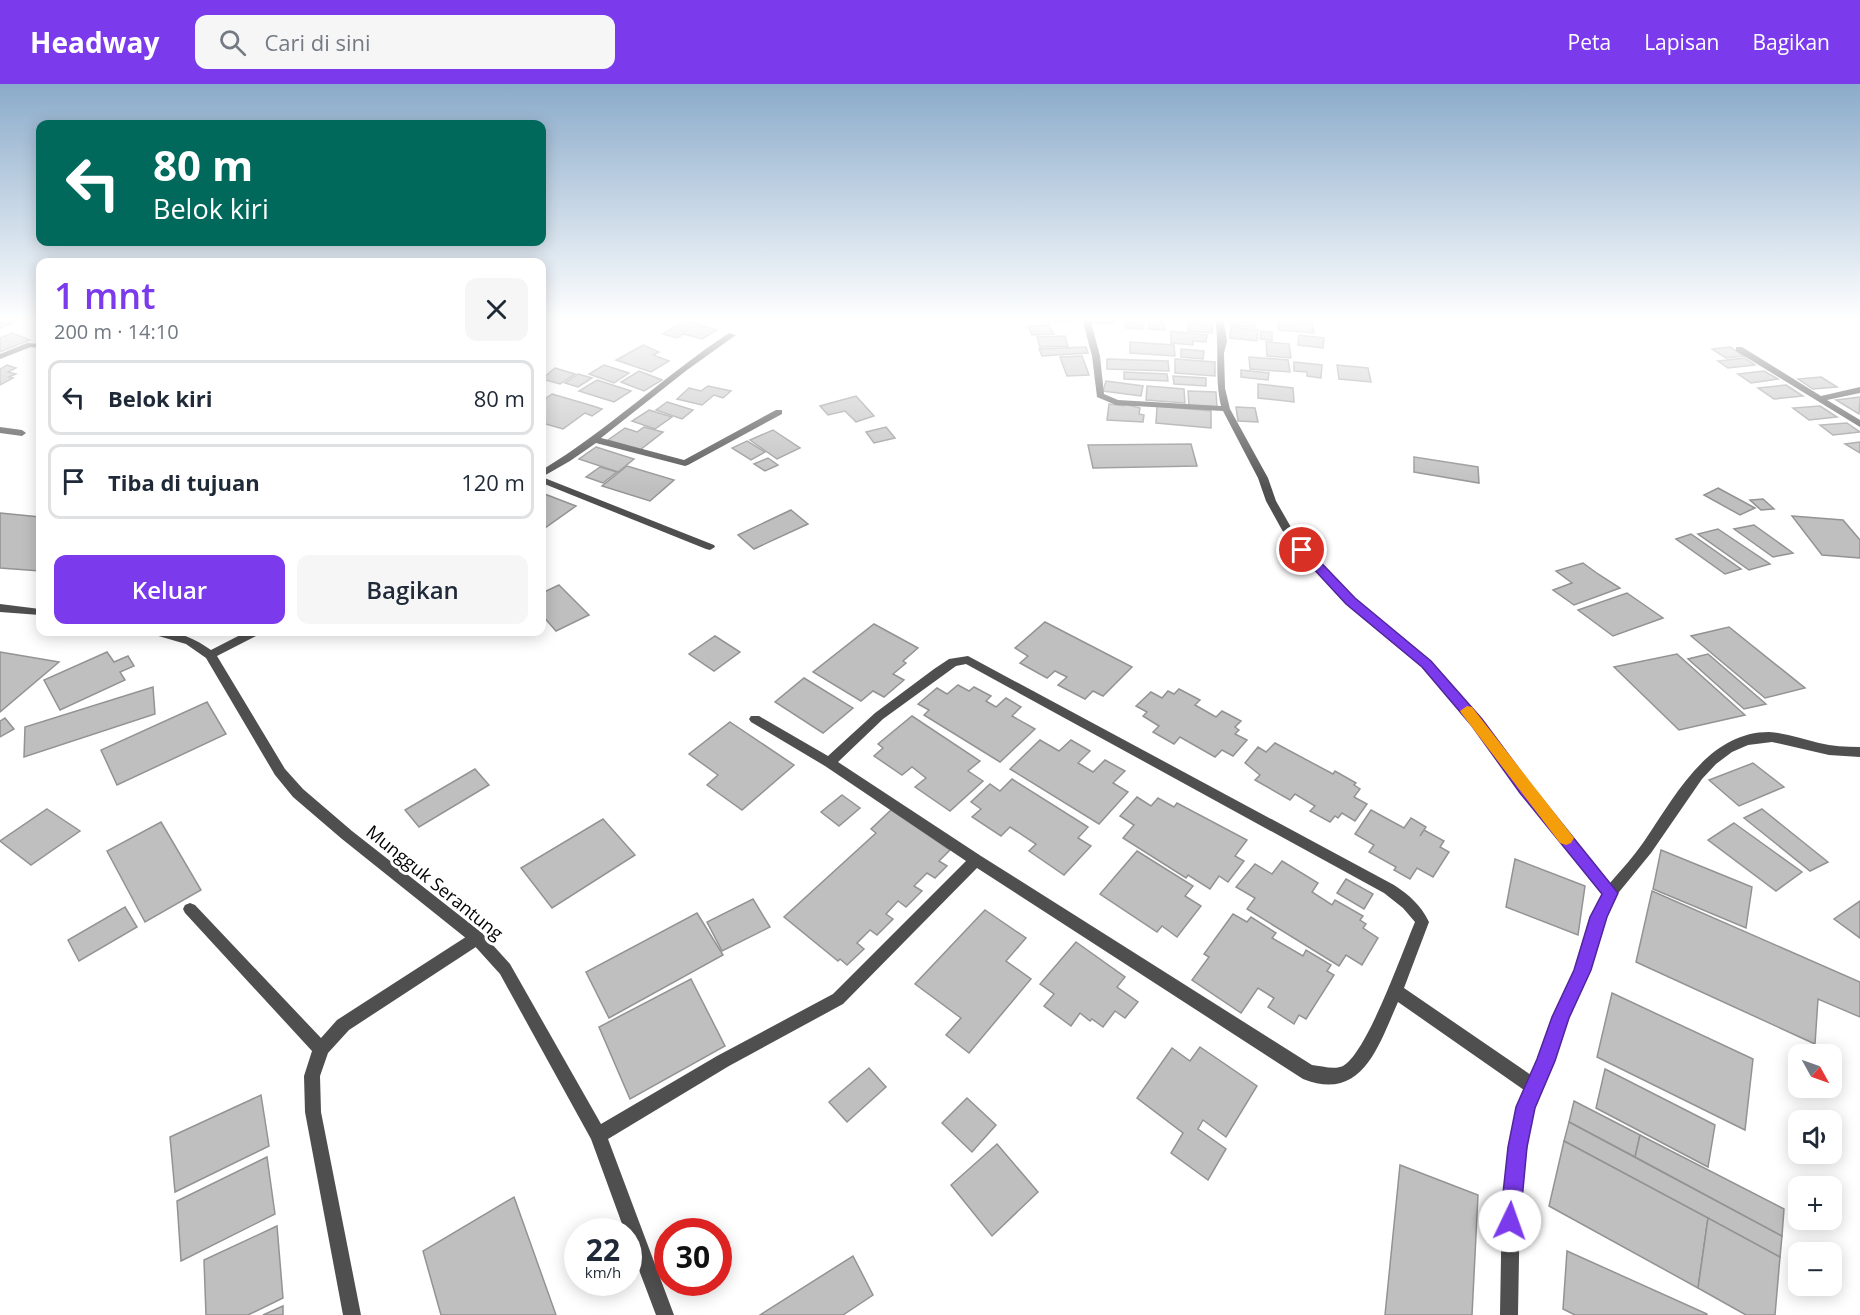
<!DOCTYPE html>
<html lang="id">
<meta charset="utf-8">
<style>
body{margin:0;font-family:"Open Sans",sans-serif;background:#f6f6f7;color:#1f2937;height:100vh;display:flex;flex-direction:column;font-size:22px;white-space:nowrap}
*{box-sizing:border-box;margin:0}
p{font-size:20px;color:#747a83}
.icon{flex:none;width:33px;height:33px;fill:none;stroke:currentColor;stroke-width:2;stroke-linecap:round;stroke-linejoin:round}
.map{position:relative;flex:1;overflow:hidden}
.details{position:absolute;left:36px;top:174px;width:510px;height:378px;display:flex;flex-direction:column;background:#fff;border-radius:12px;box-shadow:0 3px 15px #0003}
.details>*{flex:none}
.top-card{position:absolute;left:36px;top:36px;width:510px;height:126px;border-radius:12px;box-shadow:0 3px 15px #0003;background:#00695c;color:#fff;overflow:hidden}
.needle{width:39px;rotate:130deg}
.tools{position:absolute;left:1788px;top:960px;display:grid;gap:12px}
.tools a{display:grid;place-items:center;width:54px;height:54px;border-radius:12px;background:#fff;box-shadow:0 3px 15px #0003;font-size:30px}
.speed{position:absolute;left:564px;top:1134px;display:flex;gap:12px;font-size:30px;font-weight:700;text-align:center}
.speed>*{display:grid;place-content:center;width:78px;height:78px;border-radius:50%;background:#fff;box-shadow:0 3px 15px #0003;line-height:1}
.speed small{font-size:15px;font-weight:400}
.speed .limit{border:9px solid #d22;background:#fff;color:#111}
.pin{position:absolute;display:grid;place-items:center;width:51px;height:51px;color:#fff;margin:-26px;border:3px solid #fff;border-radius:50%;box-shadow:0 2px 6px #0007}
.me{position:absolute;width:66px;margin:-33px;rotate:3deg;stroke-linejoin:round;filter:drop-shadow(0 0 4px #0008)}
.turn{display:flex;align-items:center;gap:21px;height:126px;padding:0 18px;font-size:27px}
.turn .icon{width:78px;height:78px;stroke-width:2.5}
.turn b{display:block;font-size:42px;line-height:51px}
.round{display:grid;place-items:center;flex:none;width:63px;height:63px;border-radius:12px;background:#f6f6f7}
.head{display:flex;align-items:center;justify-content:space-between;height:102px;padding:0 18px}
h1{font-size:36px;font-weight:600;line-height:45px;color:#7c3aed}
.button{display:flex;gap:12px;margin-top:auto;padding:12px 18px}
.button a{flex:1;height:69px;border-radius:12px;background:#7c3aed;color:#fff;font-size:24px;font-weight:600;line-height:69px;text-align:center}
.button a+a{background:#f6f6f7;color:#1f2937}
ul{padding:0;list-style:none}
li{display:flex;align-items:center;gap:18px;height:75px;margin:0 12px 9px;padding:0 6px;border:3px solid #e0e1e3;border-radius:12px}
li div{flex:1}
li b{display:block;font-size:22px}
li em{font-style:normal}
header{display:flex;align-items:center;gap:36px;box-sizing:border-box;height:84px;padding:0 30px;background:#7c3aed;color:#fff}
header strong{font-size:28px}
nav{display:flex;gap:33px;margin-inline-start:auto;font-size:21px}
.search{width:420px;height:54px;background:#f6f6f7;display:flex;align-items:center;gap:15px;box-sizing:border-box;padding:0 21px;border-radius:12px;color:#747a83;font-size:22px}
.map>svg:first-child{display:block}
</style>
<header>
<strong>Headway</strong>
<div class="search"><svg class="icon" aria-label="search" viewBox="0 0 24 24"><circle cx="10" cy="10" r="6"/><path d="M15 15l6 6"/></svg>Cari di sini</div>
<nav><a>Peta</a><a>Lapisan</a><a>Bagikan</a></nav>
</header>
<div class="map">
<svg width="1860" height="1231" viewBox="0 0 1860 1231">
<rect width="100%" height="100%" fill="#fff"/>
<g fill="#bfbfbf" stroke="#939393" stroke-width="1.5">
<path d="M0 234H17L22 235 0 244Z"/>
<path d="M1041 234H1075L1076 237 1042 238Z"/>
<path d="M1091 234H1113L1115 239H1093Z"/>
<path d="M1125 234H1143L1144 245 1126 244Z"/>
<path d="M1230 234H1256L1255 243 1229 241Z"/>
<path d="M1277 234 1312 237 1314 249 1279 246Z"/>
<path d="M1147 235H1163L1165 246 1149 245Z"/>
<path d="M685 236 717 246 702 255 684 250 677 254 663 250Z"/>
<path d="M1188 236 1212 238V249L1188 247Z"/>
<path d="M1049 241 1054 250 1032 251 1028 242Z"/>
<path d="M1231 243 1258 246 1257 257 1230 254Z"/>
<path d="M1171 247 1207 251 1206 258 1193 257V261L1171 259Z"/>
<path d="M1261 247 1272 248V257L1260 255Z"/>
<path d="M12 249 30 256 0 268V254Z"/>
<path d="M1299 251 1324 254 1323 264 1298 261Z"/>
<path d="M1065 252 1068 262 1040 263 1037 253Z"/>
<path d="M1130 258 1174 261 1175 272 1130 269Z"/>
<path d="M1266 258 1289 260 1291 274 1267 272Z"/>
<path d="M643 261 659 268 653 271 669 277 651 288 616 276Z"/>
<path d="M1086 263 1088 269 1042 272 1039 265Z"/>
<path d="M1730 263 1744 272 1726 274 1712 265Z"/>
<path d="M1181 265 1204 267 1203 275 1181 273Z"/>
<path d="M1082 272 1089 291 1067 292 1060 273Z"/>
<path d="M1249 273 1288 276 1290 288 1250 285Z"/>
<path d="M1745 274 1755 281 1728 284 1718 277Z"/>
<path d="M1107 275 1168 277 1169 287 1107 285Z"/>
<path d="M1175 275 1215 278V292L1175 289Z"/>
<path d="M1294 278 1322 281 1321 294 1307 292V288L1294 287Z"/>
<path d="M7 281 16 284 8 288 16 290 9 293 13 294 0 301V285Z"/>
<path d="M604 281 629 289 614 299 589 290Z"/>
<path d="M1337 281 1368 284 1371 298 1339 295Z"/>
<path d="M555 284 575 290 560 300 542 295Z"/>
<path d="M1241 286 1269 289 1268 296 1241 293Z"/>
<path d="M639 287 662 296 644 307 621 298Z"/>
<path d="M1764 287 1778 295 1751 299 1738 290Z"/>
<path d="M1124 288 1167 290 1168 297 1124 295Z"/>
<path d="M578 290 592 294 578 303 565 299Z"/>
<path d="M1173 292 1206 294V302L1174 300Z"/>
<path d="M1821 293 1837 303 1813 305 1798 295Z"/>
<path d="M597 296 631 307 614 318 579 307Z"/>
<path d="M1106 297 1143 302 1141 312 1103 307Z"/>
<path d="M1258 300 1293 304 1294 318 1258 314Z"/>
<path d="M1786 301 1803 312 1774 315 1758 304Z"/>
<path d="M708 302 731 307 723 314 714 311 702 321 677 315 689 304 701 307Z"/>
<path d="M1147 302 1184 305 1185 319 1146 316Z"/>
<path d="M1188 307 1216 308 1217 324 1189 322Z"/>
<path d="M552 310 593 322 602 325 592 332 585 329 563 345 542 339V317Z"/>
<path d="M856 312 874 332 856 338 845 327 828 331 820 322Z"/>
<path d="M1860 313 1859 330 1836 316Z"/>
<path d="M667 318 693 326 682 335 656 326Z"/>
<path d="M1109 320 1124 322V320L1140 324 1139 330 1144 331 1143 338 1107 336Z"/>
<path d="M1157 322 1211 327V344L1156 339Z"/>
<path d="M1820 322 1837 333 1809 336 1793 324Z"/>
<path d="M1236 323 1255 324 1258 338 1238 337Z"/>
<path d="M649 326 672 333 655 345 632 337Z"/>
<path d="M1847 339 1860 348 1833 351 1820 341Z"/>
<path d="M644 343 663 348 640 366 608 356 625 344 637 348Z"/>
<path d="M886 343 895 354 874 359 866 348Z"/>
<path d="M773 346 800 364 777 375 750 356Z"/>
<path d="M747 357 765 368 751 376 732 364Z"/>
<path d="M1860 358V369L1845 360Z"/>
<path d="M1191 360 1197 382 1093 384 1088 361Z"/>
<path d="M596 363 634 375 618 388 579 375Z"/>
<path d="M1414 373 1478 383 1479 399 1414 388Z"/>
<path d="M768 374 778 381 765 387 754 380Z"/>
<path d="M627 382 674 396 650 417 602 402Z"/>
<path d="M600 383 617 388 603 399 586 393Z"/>
<path d="M1718 404 1755 424 1740 431 1704 411Z"/>
<path d="M542 409 576 422 542 446Z"/>
<path d="M1763 415 1774 425 1761 426 1750 416Z"/>
<path d="M791 426 808 440 754 465 738 451Z"/>
<path d="M0 429 40 433V487L0 484Z"/>
<path d="M1792 432 1843 436 1860 456V474L1822 471Z"/>
<path d="M1754 441 1793 469 1773 473 1734 445Z"/>
<path d="M1718 445 1770 480 1749 486 1698 450Z"/>
<path d="M1691 450 1741 485 1725 490 1676 455Z"/>
<path d="M1583 479 1598 490 1620 504 1574 521 1553 506 1572 499 1556 487Z"/>
<path d="M559 501 589 531 556 547 542 531V509Z"/>
<path d="M1627 509 1663 534 1613 552 1578 526Z"/>
<path d="M1045 538 1132 583 1103 612 1093 607 1085 615 1058 601 1067 593 1055 587 1047 594 1020 579 1028 572 1015 564Z"/>
<path d="M874 540 918 564 903 577 906 579 893 590 904 596 884 613 873 607 861 617 813 588Z"/>
<path d="M1729 543 1805 604 1765 614 1691 552Z"/>
<path d="M715 552 740 568 714 587 689 570Z"/>
<path d="M0 568 59 578 0 628Z"/>
<path d="M107 568 114 578 128 572 134 582 120 588 125 596 60 626 44 596Z"/>
<path d="M1677 570 1745 631 1679 646 1614 583Z"/>
<path d="M1708 570 1766 620 1744 625 1688 575Z"/>
<path d="M804 594 853 624 823 649 775 618Z"/>
<path d="M958 601 969 607 974 603 991 612 986 617 996 623 1006 614 1021 623 1012 632 1035 645 1000 678 924 631 929 626 918 620 937 604 947 610Z"/>
<path d="M153 603 155 630 24 673 25 643Z"/>
<path d="M1179 605 1200 616 1195 621 1216 633 1222 627 1241 637 1235 643 1239 646 1235 650 1247 656 1233 672 1222 666 1215 673 1180 653 1174 660 1153 648 1159 642 1143 632 1147 628 1136 622 1151 608 1162 614 1168 607 1174 610Z"/>
<path d="M207 618 226 650 117 701 101 666Z"/>
<path d="M912 632 980 677 968 687 983 697 950 727 915 703 926 694 912 683 902 691 874 672 883 664 878 660Z"/>
<path d="M5 634 14 645 0 653V637Z"/>
<path d="M730 638 794 681 742 726 707 701 718 691 689 670Z"/>
<path d="M1040 656 1059 667 1071 656 1090 667 1078 679 1093 688 1105 676 1125 687 1113 699 1128 708 1099 740 1010 685Z"/>
<path d="M1275 659 1333 690 1335 687 1356 699 1354 701 1360 705 1354 713 1367 720 1355 737 1342 729 1338 734 1335 732 1330 738 1310 727 1315 722 1295 710 1290 716 1255 696 1260 691 1245 679 1258 663 1266 668Z"/>
<path d="M1753 679 1784 703 1739 722 1709 696Z"/>
<path d="M475 685 489 701 419 743 405 726Z"/>
<path d="M1012 695 1088 743 1078 754 1091 762 1064 791 1029 767 1036 760 1010 743 1001 752 972 733 981 725 971 718 990 700 1000 707Z"/>
<path d="M842 711 860 724 839 742 821 728Z"/>
<path d="M1137 713 1151 722 1158 714 1174 723 1177 719 1247 756 1235 772 1244 777 1228 798 1219 792 1210 805 1188 791 1186 794 1123 754 1134 741 1120 732Z"/>
<path d="M47 725 80 747 31 781 0 757Z"/>
<path d="M1762 725 1828 778 1810 787 1744 734Z"/>
<path d="M891 726 950 766 939 777 947 782 935 794 927 789 914 802 922 807 906 823 898 817 886 830 893 835 877 851 870 846 857 859 864 865 847 881 840 875 838 877 784 833 876 749 871 745Z"/>
<path d="M1371 726 1404 744 1411 734 1426 743 1420 752 1424 746 1444 757 1440 763 1449 768 1433 793 1417 784 1410 795 1394 786 1396 783 1369 768 1374 761 1355 750Z"/>
<path d="M603 735 635 771 552 824 521 784Z"/>
<path d="M161 738 201 806 145 838 107 767Z"/>
<path d="M1734 739 1802 788 1776 807 1708 756Z"/>
<path d="M1661 766 1752 803 1746 844 1653 805Z"/>
<path d="M1137 767 1193 802 1185 812 1201 822 1177 853 1162 842 1157 848 1100 810Z"/>
<path d="M1515 775 1585 802 1578 851 1506 823Z"/>
<path d="M1282 777 1318 799 1312 808 1332 821 1335 816 1363 832 1360 836 1366 840 1363 844 1378 854 1362 881 1346 871 1339 882 1247 825 1255 814 1236 803 1255 780 1272 790Z"/>
<path d="M1346 795 1373 810 1364 825 1337 809Z"/>
<path d="M1652 807 1860 898V933L1818 915 1815 960 1636 878Z"/>
<path d="M753 815 770 843 722 867 707 838Z"/>
<path d="M1860 817V854L1834 835Z"/>
<path d="M125 823 137 843 79 877 68 856Z"/>
<path d="M985 826 1026 854 1006 877 1031 895 969 969 946 951 961 934 915 900Z"/>
<path d="M697 829 723 871 609 934 586 888Z"/>
<path d="M1233 830 1247 838 1251 833 1276 849 1272 854 1303 872 1306 866 1331 881 1327 887 1334 891 1306 935 1299 931 1294 940 1268 923 1274 914 1258 904 1241 929 1192 896 1209 873 1204 870Z"/>
<path d="M1076 858 1125 893 1117 903 1138 918 1125 934 1115 927 1103 943 1092 935 1090 937 1080 929 1071 942 1044 922 1054 910 1040 900Z"/>
<path d="M691 895 725 962 630 1015 599 943Z"/>
<path d="M1612 909 1753 975 1745 1046 1597 973Z"/>
<path d="M1200 963 1257 1002 1226 1053 1203 1036 1198 1045 1226 1065 1208 1096 1171 1069 1183 1049 1137 1014 1172 964 1190 977Z"/>
<path d="M869 984 886 1003 847 1038 829 1018Z"/>
<path d="M1605 985 1715 1041 1708 1083 1596 1024Z"/>
<path d="M261 1011 269 1062 175 1108 170 1053Z"/>
<path d="M967 1014 996 1041 972 1068 942 1039Z"/>
<path d="M1574 1017 1640 1051 1635 1073 1569 1038Z"/>
<path d="M1569 1038 1782 1152 1780 1173 1564 1057Z"/>
<path d="M1640 1051 1784 1125 1782 1152 1635 1073Z"/>
<path d="M1564 1057 1708 1134 1698 1204 1549 1122Z"/>
<path d="M997 1060 1038 1108 992 1152 951 1101Z"/>
<path d="M267 1073 275 1130 181 1177 177 1117Z"/>
<path d="M1400 1081 1478 1111 1472 1231H1385Z"/>
<path d="M514 1113 556 1231H441L423 1167Z"/>
<path d="M1708 1134 1780 1173 1775 1231H1746L1698 1204Z"/>
<path d="M277 1142 283 1214 248 1231H206L204 1176Z"/>
<path d="M1567 1167 1707 1230V1231H1575L1563 1225Z"/>
<path d="M853 1172 873 1211 843 1231H760Z"/>
<path d="M283 1222V1231H263Z"/>
</g>
<g fill="none" stroke-linecap="round" stroke-linejoin="round">
<path fill="#4f4f4f" fill-rule="evenodd" d="M190 819 195 821 321 954 337 936 472 849 477 848 482 849 484 854 482 859 349 946 328 969 320 992 321 1028 361 1231H343L305 1028 304 992 312 967 185 829 183 825 185 821Z"/>
<g fill="#4f4f4f" fill-rule="evenodd">
<path d="M1082 234H1090L1100 272 1104 310 1118 316 1221 322C1214 292 1220 264 1215 234H1223L1227 257 1224 269 1225 304 1230 325 1268 394 1276 417 1292 445 1306 464 1354 514 1430 577 1481 635 1531 701 1610 799C1622 785 1635 771 1645 756 1675 712 1708 648 1769 648 1786 649 1802 655 1819 659 1832 662 1846 663 1860 663V673L1829 671 1772 658 1748 661 1732 668 1716 680 1702 695 1651 769 1615 813 1606 833 1590 886 1568 934 1554 977 1533 1024 1520 1115 1518 1231H1500L1502 1115 1517 1023 1524 1006 1398 918C1379 960 1363 1019 1303 995L977 784 843 920 729 982 608 1055 674 1231H656L628 1157V1148H625L591 1055 500 890 472 859 342 755 293 713 275 691 206 574 186 560 155 551 153 548C175 546 193 553 211 566L246 548H259L258 551 217 572 285 685 303 705 352 747 482 849 510 880 601 1040 717 972 833 910 966 777 825 682 751 638 749 635 751 632H759L828 672 875 629 934 585 949 575 968 572 1394 801C1409 811 1421 821 1429 838L1404 904 1531 991 1538 976 1552 933 1575 885 1592 833 1602 810 1521 709 1473 641 1422 583 1346 520 1298 468 1282 446 1266 417 1258 394 1223 327 1116 321 1097 313 1092 272ZM966 580 1384 809 1403 824 1415 838C1403 866 1367 969 1343 982 1335 986 1321 982 1312 981L981 772 838 678 883 635 956 582Z"/>
<path d="M729 249 736 251 687 286 601 354 684 376 776 326H782V330L688 381 685 382 596 359 570 377 542 393V386C608 346 664 292 729 249Z"/>
<path d="M27 259 40 260V264L31 263 0 275V270Z"/>
<path d="M1736 263H1742L1821 312 1860 303V309L1827 316 1860 336V343L1736 267Z"/>
<path d="M0 343 22 346 26 349 22 352 0 349Z"/>
<path d="M542 393 714 461 715 463 710 466 706 465 542 399Z"/>
<path d="M0 520 40 525V531L0 528Z"/>
</g>
</g>
<linearGradient id="sky" x2="0" y2="1"><stop stop-color="#8aabca"/><stop offset="0.58" stop-color="#fff"/><stop offset="1" stop-color="#fff" stop-opacity="0"/></linearGradient>
<rect width="1860" height="406" fill="url(#sky)"/>
<path fill="#7c3aed" stroke="#51269a" stroke-width="1.5" d="M1302 462 1306 463 1355 514 1431 577 1482 635 1531 701 1618 809 1607 833 1591 886 1569 934 1555 977 1535 1024 1527 1063 1520 1137 1517 1144 1510 1147 1503 1144 1500 1137 1508 1063 1516 1023 1537 975 1552 933 1574 886 1590 833 1602 810 1520 709 1472 642 1422 583 1346 520 1298 468V463Z"/>
<path fill="#f59e0b" d="M1467 622 1472 623 1571 750 1574 754 1571 759 1566 761 1560 759 1462 630 1460 627Z"/>
<g text-anchor="middle" dominant-baseline="central" stroke-width="6" stroke-linejoin="round" paint-order="stroke">
<g font-size="18" fill="#000" stroke="#fff">
<text transform="translate(435 798) rotate(39)">Mungguk Serantung</text>
</g>
</g>
</svg>
<div class="tools">
<a><svg class="needle" viewBox="-14 -14 28 28"><path d="M0-13l5 13h-10z" fill="#e53935"/><path d="M0 13l5-13h-10z" fill="#747a83"/></svg></a>
<a><svg class="icon" aria-label="sound" viewBox="0 0 24 24"><path d="M4 9h4l5-4v14l-5-4H4zM17 9q2 3 0 6"/></svg></a>
<a>+</a>
<a>−</a>
</div>
<div class="speed"><div>22<small>km/h</small></div><div class="limit">30</div></div>
<div class="pin" style="left:1302px;top:466px;background:#d93025"><svg class="icon" aria-label="arrive" viewBox="0 0 24 24"><path d="M6 21V4h12l-3 4 3 4H6"/></svg></div>
<svg class="me" style="left:1510px;top:1137px" viewBox="-20 -20 40 40"><circle r="19" fill="#fff"/><path d="M0-13L10 11 0 6-10 11z" fill="#7c3aed"/></svg>
<div class="top-card">
<div class="turn"><svg class="icon" aria-label="left" viewBox="0 0 24 24"><path d="M17 20v-9H6M10 6l-5 5 5 5"/></svg><div><b>80 m</b>Belok kiri</div></div>
</div>
<section class="details">
<div class="head"><div><h1>1 mnt</h1><p>200 m · 14:10</p></div><a class="round"><svg class="icon" aria-label="close" viewBox="0 0 24 24"><path d="M6 6l12 12M18 6L6 18"/></svg></a></div>
<ul>
<li><svg class="icon" aria-label="left" viewBox="0 0 24 24"><path d="M17 20v-9H6M10 6l-5 5 5 5"/></svg><div><b>Belok kiri</b></div><em>80 m</em></li>
<li><svg class="icon" aria-label="arrive" viewBox="0 0 24 24"><path d="M6 21V4h12l-3 4 3 4H6"/></svg><div><b>Tiba di tujuan</b></div><em>120 m</em></li>
</ul>
<div class="button"><a>Keluar</a><a>Bagikan</a></div>
</section>
</div>
